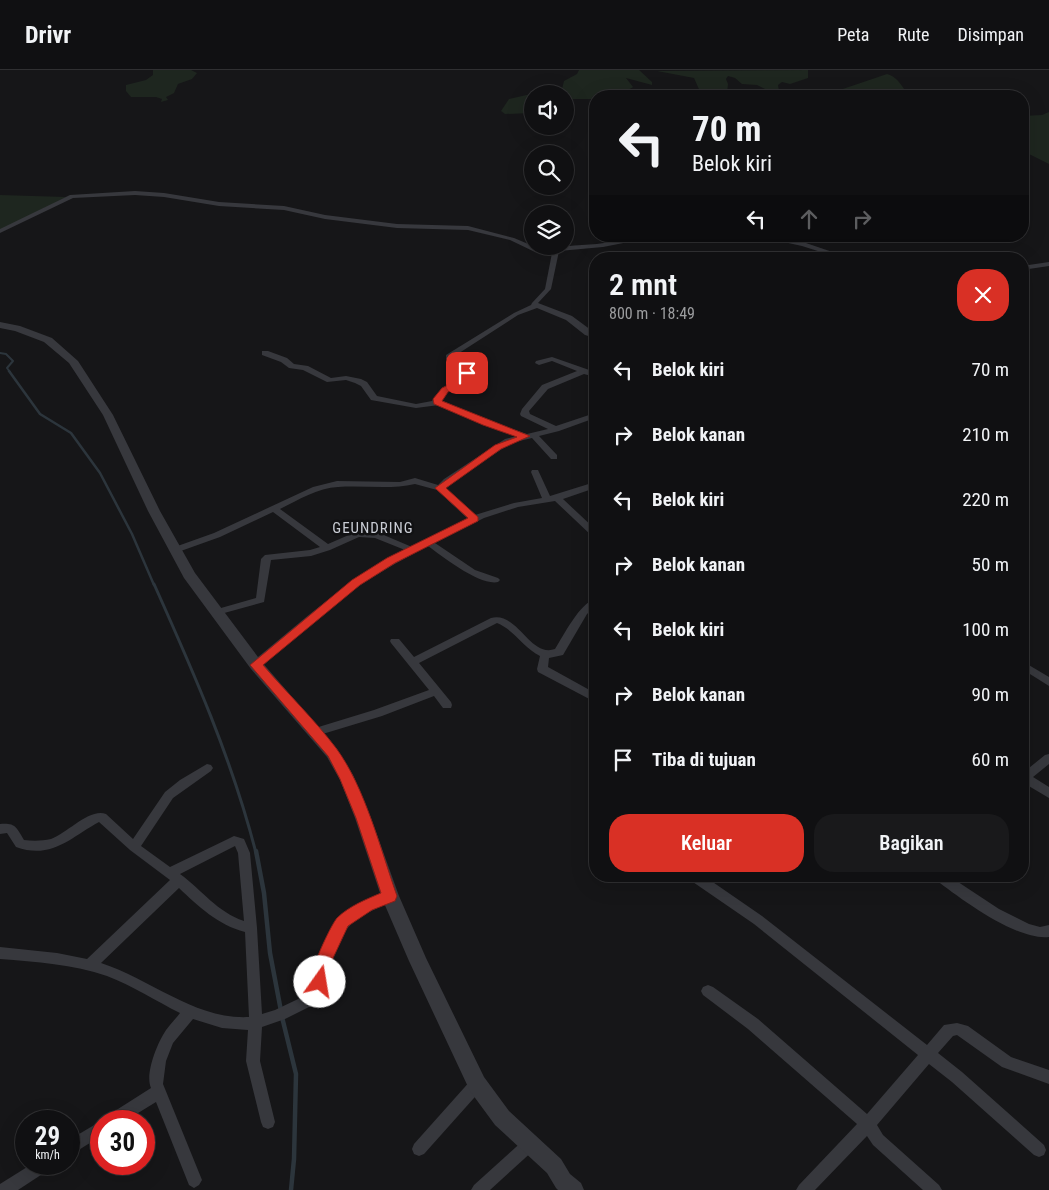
<!DOCTYPE html>
<html lang="id">
<meta charset="utf-8">
<style>
body{margin:0;font-family:"Roboto Condensed",sans-serif;background:#19191b;color:#f1f3f6;height:100vh;display:flex;flex-direction:column;font-size:19px;white-space:nowrap}
*{box-sizing:border-box;margin:0}
p{font-size:16px;color:#9c9d9f}
.icon{flex:none;width:28px;height:28px;fill:none;stroke:currentColor;stroke-width:2;stroke-linecap:round;stroke-linejoin:round}
.map{position:relative;flex:1;overflow:hidden}
.side{position:absolute;left:589px;top:182px;width:440px;height:630px;display:flex;flex-direction:column;background:#101012;border-radius:20px;box-shadow:0 5px 20px #0002,0 0 0 1px #303032}
.side>*{flex:none}
.hud{position:absolute;left:589px;top:20px;width:440px;height:152px;border-radius:20px;box-shadow:0 5px 20px #0002,0 0 0 1px #303032;background:#101012;color:#f1f3f6;overflow:hidden}
.tools{position:absolute;left:524px;top:15px;display:grid;gap:10px}
.tools a{display:grid;place-items:center;width:50px;height:50px;border-radius:50%;background:#101012;box-shadow:0 5px 20px #0002,0 0 0 1px #303032;font-size:25px}
.speed{position:absolute;left:15px;top:1040px;display:flex;gap:10px;font-size:25px;font-weight:700;text-align:center}
.speed>*{display:grid;place-content:center;width:65px;height:65px;border-radius:50%;background:#101012;box-shadow:0 5px 20px #0002,0 0 0 1px #303032;line-height:1}
.speed small{font-size:12px;font-weight:400}
.speed .limit{border:8px solid #d22;background:#fff;color:#111}
.pin{position:absolute;display:grid;place-items:center;width:42px;height:42px;color:#fff;margin:-21px;border-radius:10px;box-shadow:0 2px 8px #0006}
.me{position:absolute;width:55px;margin:-28px;rotate:13deg;stroke-linejoin:round;filter:drop-shadow(0 0 4px #0008)}
.turn{display:flex;align-items:center;gap:18px;height:105px;padding:0 20px;font-size:22px}
.turn .icon{width:65px;height:65px;stroke-width:2.5}
.turn b{display:block;font-size:35px;line-height:42px}
.lanes{display:flex;align-items:center;height:48px;padding:0 20px;background:#0003;justify-content:center;gap:25px;direction:ltr}
.lanes .off{opacity:.35}
.round{display:grid;place-items:center;flex:none;width:52px;height:52px;border-radius:20px;background:#19191b}
.headline{display:flex;align-items:center;justify-content:space-between;height:85px;padding:0 20px}
h1{font-size:30px;font-weight:600;line-height:38px}
.action{display:flex;gap:10px;margin-top:auto;padding:10px 20px}
.action a{flex:1;height:58px;border-radius:20px;background:#d93025;color:#fff;font-size:20px;font-weight:600;line-height:58px;text-align:center}
.action a+a{background:#19191b;color:#f1f3f6}
ul{padding:0;list-style:none}
li{display:flex;align-items:center;gap:15px;height:65px;padding:0 20px}
li div{flex:1}
li b{display:block;font-size:19px}
li em{font-style:normal}
header{display:flex;align-items:center;gap:30px;box-sizing:border-box;height:70px;padding:0 25px;background:#101012;border-bottom:1px solid #303032}
header strong{font-size:24px}
nav{display:flex;gap:28px;margin-inline-start:auto;font-size:18px}
.map>svg:first-child{display:block}
</style>
<header>
<strong>Drivr</strong>
<nav><a>Peta</a><a>Rute</a><a>Disimpan</a></nav>
</header>
<div class="map">
<svg width="1049" height="1120" viewBox="0 0 1049 1120">
<rect width="100%" height="100%" fill="#161618"/>
<g fill="#1e261f">
<path d="M153 0H191L197 3 192 9 178 14 174 23 166 27 168 30 161 32 162 29 156 27H131L126 21V15L146 10 153 5Z"/>
<path d="M579 0H639L652 12V15L626 8 633 17 625 22 626 26H595V29H573L565 32V24H549L562 19 564 11 577 4Z"/>
<path d="M808 0V8L790 14 782 12 778 15 779 21 773 23 757 15 742 14 735 8 728 6 726 9 728 14 727 24 719 26H702L694 8 657 1Z"/>
<path d="M887 4C900 8 901 18 911 26H833L834 22Z"/>
<path d="M531 24 532 43 505 44 501 41 509 29Z"/>
<path d="M1049 42V94L1023 81 1022 46 1042 45Z"/>
<path d="M0 125 66 127 0 161Z"/>
</g>
<g fill="none" stroke-linecap="round" stroke-linejoin="round">
<path stroke="#2c353c" stroke-width="2" d="M0 283 6 284 13 291 7 298 10 302"/>
<path stroke="#2c353c" stroke-width="2.5" d="M9 301 40 344 71 363 100 403 132 464 154 515"/>
<path stroke="#2c353c" stroke-width="3" d="M154 514C193 601 232 689 256 783"/>
<g stroke="#2c353c" stroke-width="4.5">
<path d="M256 781 264 823 270 883 281 941"/>
<path d="M282 947 296 1004 294 1089 291 1120"/>
</g>
<g fill="#37383d" fill-rule="evenodd">
<path d="M135 121 164 123 219 132 284 136 325 145 397 154 468 156 514 168 545 181C564 174 585 176 604 173 623 170 640 166 659 166L603 177 559 181 551 219 538 233 572 246 595 263V268L585 265 566 250 537 238 518 245 453 287 470 301 471 307 448 322 441 330 489 351 527 364 548 359 521 346 520 344 522 339 542 315 577 301 552 291 539 295 535 293 536 291 552 287 595 302V307L584 304 548 319 529 341 530 344 556 356 595 343V348L559 361 539 366 557 385V389H551L532 368 511 373 450 413 445 418 475 445 514 433 542 428 531 402 532 400H538L550 426 595 412V418L563 429 595 459V467L592 466 555 431 518 437 484 448 435 473 475 500 498 508 500 510 498 512C480 516 443 487 428 476 399 491 369 508 342 528 313 549 287 574 260 598H252L251 595 252 592C301 552 348 509 405 480L375 468 359 467 330 480 311 486 271 490 264 532 217 545 212 542 214 540 256 528 261 489 265 485 310 480 320 477 273 442 220 467 178 482H172L170 480 172 478 214 463 313 417 337 411 400 412 415 408 438 415 444 409 505 369 517 366 483 355 439 335 416 338 371 330 361 316 355 313 346 310 327 312 303 300 289 298 281 292 262 285V281H268L287 288 294 294 308 296 331 308 346 306 361 309 367 312 377 326 416 334 432 331 442 318 463 306V304L446 289V285L514 243 531 235 532 233 545 219 552 183 546 185 535 182 510 170 468 160 397 158 325 149 284 140 219 136 164 127 135 125 73 128 0 163V159L70 125ZM415 414 437 420 468 449 412 477 379 463 358 461 328 474 280 439C298 430 318 418 338 417 364 415 389 420 415 414Z"/>
<path d="M756 166H771L803 172 853 189H843L802 176Z"/>
<path d="M1049 192V196L1022 200V196Z"/>
<path d="M595 529V537L587 544 563 585 549 588 548 597 595 623V632L538 602 537 599 540 586C524 578 513 559 497 553L419 593 451 632 452 635 451 638H443L434 626 382 646 316 666 312 665 311 662 312 659 374 640 429 620 391 573 390 571 391 569H399L414 587 491 548C518 541 530 588 555 579 564 565 579 534 595 529Z"/>
<path d="M1022 591 1049 607V616L1022 599Z"/>
<path d="M1049 684V694L1033 707 1049 717V728L1022 712V702H1024L1045 685Z"/>
<path d="M207 694 211 695 213 698 211 701 173 728 141 776 170 797 230 768 234 766 244 769 250 783 257 858 262 944 275 940 315 921 313 901 333 855 349 840 390 821 394 822 396 826 394 830 357 848 343 863 327 901 329 922 325 929 285 949 262 957 260 991 275 1052 273 1057 268 1059 263 1057 261 1052 246 991 248 960 222 958 193 949 173 973 166 991 163 1014 202 1110 199 1115 194 1118 189 1115 156 1032 125 1051H105L107 1046 151 1018C145 1005 156 977 163 965 167 957 175 950 180 943 156 931 133 916 107 906 73 894 36 892 0 889V877L57 883 87 889 170 810 130 780 99 752C71 767 52 790 16 777L7 763 0 764V754C16 753 16 757 24 770 33 771 42 771 51 769 68 763 89 738 106 744L133 769 165 722 180 710ZM235 776 238 783 244 851C217 842 202 820 180 804ZM179 818C198 836 218 855 245 862L249 947C195 950 151 909 101 893Z"/>
<path d="M688 806H704L762 846 927 975 944 955 957 953 968 956 1011 987 1049 1000V1014L1002 997 957 965 953 966 938 983 962 1002 1044 1075 1046 1080 1044 1085 1039 1087 1034 1085 952 1012 929 994 877 1055 883 1065 939 1115 942 1120H923L873 1075 867 1066 815 1120H796L799 1115 857 1054 748 959 703 925 701 921 703 917 708 915 713 917 758 949 867 1044 918 985 754 854 690 810Z"/>
<path d="M934 806H949L999 839 1029 854 1040 857 1049 855V867C1017 871 961 829 936 810Z"/>
<path d="M477 1007 482 1009 484 1014 482 1019 424 1084 419 1086 414 1084 412 1079 414 1074 472 1009Z"/>
<path d="M101 1051H102L101 1066 69 1086V1070Z"/>
<path d="M530 1067 535 1069 537 1074 535 1079 490 1120H471L474 1115 525 1069Z"/>
<path d="M32 1094H52L50 1099 18 1120H0V1114Z"/>
</g>
<path fill="#37383d" fill-rule="evenodd" d="M0 252 20 256 52 268 78 291 113 345 160 441 195 503 261 591 337 679 353 705 371 748 399 826 426 888 484 1007 509 1041 561 1089 570 1104 581 1113 584 1120H558L556 1118 547 1103 495 1055 470 1021 409 891 381 826 355 748 340 710 327 687 251 599 184 508 148 441 103 345 69 293 44 272 15 261 0 258Z"/>
</g>
<path fill="#d93025" stroke="#8d1f18" d="M467 300 472 303 470 309 448 322 442 331 530 366 501 379 446 418 478 447V451L395 493 360 515 263 595C287 623 314 649 336 678 365 717 381 781 397 826L395 831 372 840 348 856 327 901 328 912 326 916 320 918 315 916C313 912 312 906 313 901 314 892 331 855 337 848 349 836 367 829 381 823L356 748 340 709 328 686 250 595 352 510 387 488 468 448 435 418 495 375 517 367 483 355 434 334 433 329 442 318 460 309 464 301Z"/>
<g text-anchor="middle" dominant-baseline="central" stroke-width="5" stroke-linejoin="round" paint-order="stroke">
<g font-size="15" letter-spacing="1" fill="#c9ccd4" stroke="#111113">
<text x="373" y="458">GEUNDRING</text>
</g>
</g>
</svg>
<div class="tools">
<a><svg class="icon" aria-label="sound" viewBox="0 0 24 24"><path d="M4 9h4l5-4v14l-5-4H4zM17 9q2 3 0 6"/></svg></a>
<a><svg class="icon" aria-label="search" viewBox="0 0 24 24"><circle cx="10" cy="10" r="6"/><path d="M15 15l6 6"/></svg></a>
<a><svg class="icon" aria-label="layers" viewBox="0 0 24 24"><path d="M12 4l9 5-9 5-9-5zM3 14l9 5 9-5"/></svg></a>
</div>
<div class="speed"><div>29<small>km/h</small></div><div class="limit">30</div></div>
<div class="pin" style="left:467px;top:303px;background:#d93025"><svg class="icon" aria-label="arrive" viewBox="0 0 24 24"><path d="M6 21V4h12l-3 4 3 4H6"/></svg></div>
<svg class="me" style="left:320px;top:912px" viewBox="-20 -20 40 40"><circle r="19" fill="#fff"/><path d="M0-13L10 11 0 6-10 11z" fill="#d93025"/></svg>
<div class="hud">
<div class="turn"><svg class="icon" aria-label="left" viewBox="0 0 24 24"><path d="M17 20v-9H6M10 6l-5 5 5 5"/></svg><div><b>70 m</b>Belok kiri</div></div>
<div class="lanes"><svg class="icon" aria-label="left" viewBox="0 0 24 24"><path d="M17 20v-9H6M10 6l-5 5 5 5"/></svg><svg class="icon off" aria-label="ahead" viewBox="0 0 24 24"><path d="M12 20V5M6 11l6-6 6 6"/></svg><svg class="icon off" aria-label="right" viewBox="0 0 24 24"><path d="M7 20v-9h11M14 6l5 5-5 5"/></svg></div>
</div>
<section class="side">
<div class="headline"><div><h1>2 mnt</h1><p>800 m · 18:49</p></div><a class="round" style="background:#d93025;color:#fff"><svg class="icon" aria-label="close" viewBox="0 0 24 24"><path d="M6 6l12 12M18 6L6 18"/></svg></a></div>
<ul>
<li><svg class="icon" aria-label="left" viewBox="0 0 24 24"><path d="M17 20v-9H6M10 6l-5 5 5 5"/></svg><div><b>Belok kiri</b></div><em>70 m</em></li>
<li><svg class="icon" aria-label="right" viewBox="0 0 24 24"><path d="M7 20v-9h11M14 6l5 5-5 5"/></svg><div><b>Belok kanan</b></div><em>210 m</em></li>
<li><svg class="icon" aria-label="left" viewBox="0 0 24 24"><path d="M17 20v-9H6M10 6l-5 5 5 5"/></svg><div><b>Belok kiri</b></div><em>220 m</em></li>
<li><svg class="icon" aria-label="right" viewBox="0 0 24 24"><path d="M7 20v-9h11M14 6l5 5-5 5"/></svg><div><b>Belok kanan</b></div><em>50 m</em></li>
<li><svg class="icon" aria-label="left" viewBox="0 0 24 24"><path d="M17 20v-9H6M10 6l-5 5 5 5"/></svg><div><b>Belok kiri</b></div><em>100 m</em></li>
<li><svg class="icon" aria-label="right" viewBox="0 0 24 24"><path d="M7 20v-9h11M14 6l5 5-5 5"/></svg><div><b>Belok kanan</b></div><em>90 m</em></li>
<li><svg class="icon" aria-label="arrive" viewBox="0 0 24 24"><path d="M6 21V4h12l-3 4 3 4H6"/></svg><div><b>Tiba di tujuan</b></div><em>60 m</em></li>
</ul>
<div class="action"><a>Keluar</a><a>Bagikan</a></div>
</section>
</div>
